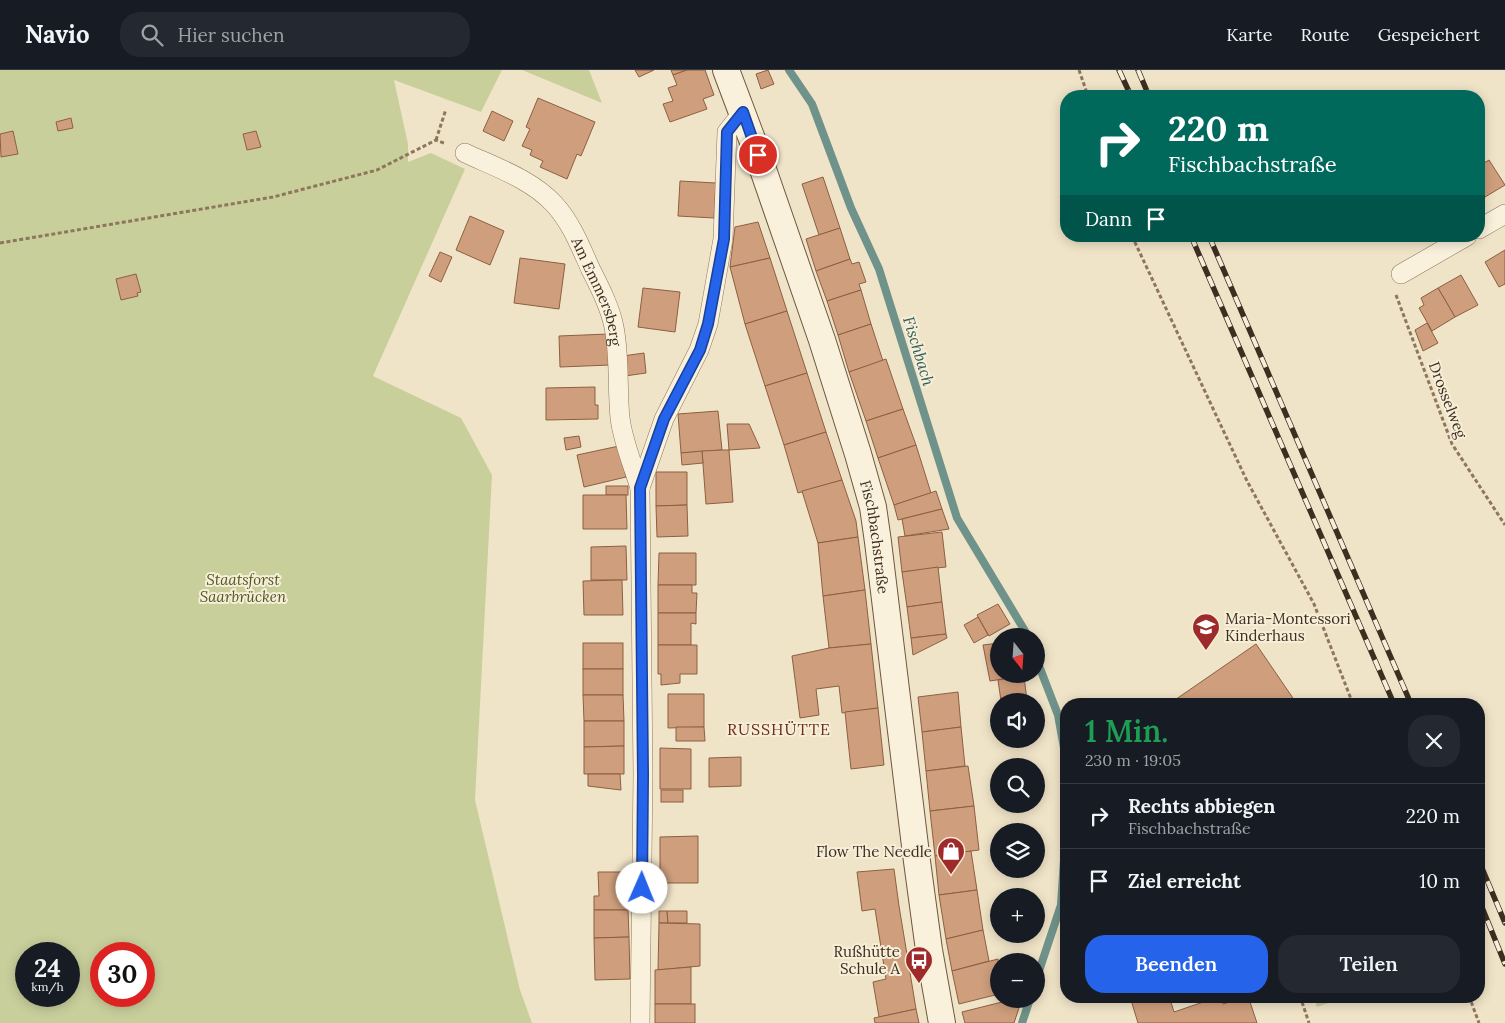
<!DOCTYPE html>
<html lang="de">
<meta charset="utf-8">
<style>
body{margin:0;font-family:Lora,serif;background:#242831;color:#f1f3f6;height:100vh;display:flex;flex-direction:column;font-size:19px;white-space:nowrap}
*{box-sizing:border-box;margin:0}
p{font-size:16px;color:#9ea1a6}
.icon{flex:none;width:28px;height:28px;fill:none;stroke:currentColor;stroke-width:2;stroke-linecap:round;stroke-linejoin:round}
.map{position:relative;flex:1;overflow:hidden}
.drawer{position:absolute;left:1060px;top:628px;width:425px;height:305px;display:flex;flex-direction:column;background:#171b24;border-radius:20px;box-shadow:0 2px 12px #0003}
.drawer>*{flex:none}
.hud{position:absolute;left:1060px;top:20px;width:425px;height:152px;border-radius:20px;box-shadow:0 2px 12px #0003;background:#00695c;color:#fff;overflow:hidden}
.needle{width:32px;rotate:163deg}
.controls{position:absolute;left:990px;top:558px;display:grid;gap:10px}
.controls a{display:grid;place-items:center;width:55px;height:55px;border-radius:50%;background:#171b24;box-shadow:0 2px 12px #0003;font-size:25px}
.speed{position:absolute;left:15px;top:872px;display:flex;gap:10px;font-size:25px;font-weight:700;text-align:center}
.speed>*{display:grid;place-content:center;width:65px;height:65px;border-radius:50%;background:#171b24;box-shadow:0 2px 12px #0003;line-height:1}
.speed small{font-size:12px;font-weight:400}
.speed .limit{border:8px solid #d22;background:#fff;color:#111}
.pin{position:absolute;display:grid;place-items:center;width:42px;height:42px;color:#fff;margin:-21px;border:2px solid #fff;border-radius:50%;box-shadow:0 1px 5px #0007}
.me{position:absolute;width:55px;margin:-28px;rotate:1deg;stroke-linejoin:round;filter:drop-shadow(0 0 4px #0008)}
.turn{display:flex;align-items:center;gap:18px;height:105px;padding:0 25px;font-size:22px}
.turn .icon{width:65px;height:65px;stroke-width:2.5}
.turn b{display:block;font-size:35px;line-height:42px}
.then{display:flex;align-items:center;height:48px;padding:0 25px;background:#0003;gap:10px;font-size:19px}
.round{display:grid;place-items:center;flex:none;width:52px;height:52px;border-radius:20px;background:#242831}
.headline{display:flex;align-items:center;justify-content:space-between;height:85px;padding:0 25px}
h1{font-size:30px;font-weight:600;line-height:38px;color:#1e9e55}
.cta{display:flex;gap:10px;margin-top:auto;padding:10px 25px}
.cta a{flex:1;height:58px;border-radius:20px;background:#2563eb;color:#fff;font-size:20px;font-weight:600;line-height:58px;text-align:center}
.cta a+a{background:#242831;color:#f1f3f6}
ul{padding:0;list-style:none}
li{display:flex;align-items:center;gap:15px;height:65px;padding:0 25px;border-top:1px solid #363941}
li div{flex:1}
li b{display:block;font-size:19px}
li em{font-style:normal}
header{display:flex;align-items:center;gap:30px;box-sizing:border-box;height:70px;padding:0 25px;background:#171b24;border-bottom:1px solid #363941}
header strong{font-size:24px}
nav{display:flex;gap:28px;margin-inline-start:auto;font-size:18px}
.search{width:350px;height:45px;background:#242831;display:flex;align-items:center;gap:12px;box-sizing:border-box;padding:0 18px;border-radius:20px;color:#9ea1a6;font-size:19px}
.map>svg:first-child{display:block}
</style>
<header>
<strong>Navio</strong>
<div class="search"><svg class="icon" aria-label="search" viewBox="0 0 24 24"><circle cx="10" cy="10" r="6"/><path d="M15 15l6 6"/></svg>Hier suchen</div>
<nav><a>Karte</a><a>Route</a><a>Gespeichert</a></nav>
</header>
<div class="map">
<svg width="1505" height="953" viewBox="0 0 1505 953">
<rect width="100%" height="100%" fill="#f0e4c8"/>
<g fill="#c9cf9b" fill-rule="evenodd">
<path d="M0 0H502L481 42 394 10 408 74V92L431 83 465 99 373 306 461 348 492 405 475 730 520 920 532 953H0ZM26 884H69V926H26ZM101 884H144V926H101Z"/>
<path d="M522 0H589L602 33Z"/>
<path d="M1313 926H1350L1317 937Z"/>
</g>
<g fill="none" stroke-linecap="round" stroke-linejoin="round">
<g stroke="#6f938a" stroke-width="8">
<path d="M789 0 812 34 851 138 879 199 957 448 1028 566"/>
<path d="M1036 588 1058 645 1066 689"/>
<path d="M1036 910 1061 835 1066 760"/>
<path d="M1022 953 1030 929"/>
</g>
</g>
<g fill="#cf9f7d" stroke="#8d5f41">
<path d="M635 0H654L639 7Z"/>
<path d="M671 0H687L673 5Z"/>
<path d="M687 0H705L714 25 703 29 707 39 670 52 663 34 673 31 668 18 677 15 673 5Z"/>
<path d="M768 0 774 14 761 19 756 4Z"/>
<path d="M538 28 595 52 581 86 577 84 567 109 540 97 543 91 530 85 532 80 522 76 530 59 526 57Z"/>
<path d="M492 41 513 51 504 71 483 61Z"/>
<path d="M71 48 73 58 58 61 56 52Z"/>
<path d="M13 61 18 84 1 87 0 64Z"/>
<path d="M256 61 261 77 247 80 243 64Z"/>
<path d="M1489 90 1505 115 1485 127 1479 116V96Z"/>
<path d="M823 107 840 158 819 165 802 114Z"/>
<path d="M680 111 716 113 714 148 678 146Z"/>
<path d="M1479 116 1485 127 1479 131Z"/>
<path d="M470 146 504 161 490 195 456 180Z"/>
<path d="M758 152 770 188 730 197 735 157Z"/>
<path d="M840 158 850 189 816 201 806 169Z"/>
<path d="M1505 180V214L1499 217 1485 192Z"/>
<path d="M440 182 452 187 441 212 429 206Z"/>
<path d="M520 188 565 194 559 239 514 233Z"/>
<path d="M770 188 787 241 745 254 730 197Z"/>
<path d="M850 189 852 194 859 192 866 212 859 214 861 220 827 231 816 201Z"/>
<path d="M136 204 141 222 137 223 138 226 121 230 116 209Z"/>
<path d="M1461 205 1478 235 1455 247 1438 218Z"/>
<path d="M643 218 680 222 675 262 638 257Z"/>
<path d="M1438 218 1455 247 1432 261 1419 238 1424 235 1421 228Z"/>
<path d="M861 220 871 254 838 265 827 231Z"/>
<path d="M787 241 807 303 765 316 745 254Z"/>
<path d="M1427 253 1438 273 1423 281 1415 260Z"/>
<path d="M871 254 883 291 849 302 838 265Z"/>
<path d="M608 264 610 295 560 297 559 266Z"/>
<path d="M644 283 646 303 625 306 623 286Z"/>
<path d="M886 289 903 339 866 351 849 302Z"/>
<path d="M807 303 826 362 784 375 765 316Z"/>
<path d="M595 317V335H598V349L546 350V318Z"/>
<path d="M903 339 916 375 878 388 866 351Z"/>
<path d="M718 341 722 380 681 383 678 344Z"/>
<path d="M727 354H749L760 378 729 380Z"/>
<path d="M826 362 842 410 798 423 784 375Z"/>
<path d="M579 366 581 377 566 380 564 368Z"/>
<path d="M916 375 931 423 894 435 878 388Z"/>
<path d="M619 376 626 407 584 417 577 385Z"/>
<path d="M722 380H729L733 432 706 434 702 381Z"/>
<path d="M702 381 703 393 682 395 681 383Z"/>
<path d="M656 402H687V435L656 436Z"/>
<path d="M842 410 856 451 858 467 818 473 802 421Z"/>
<rect x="606" y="416" width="22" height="9"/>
<path d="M936 421 942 439 898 450 894 435Z"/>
<path d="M583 425H626L627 459H583Z"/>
<path d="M687 435 688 466 657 467 656 436Z"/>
<path d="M942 439 949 459 905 466 902 449Z"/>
<path d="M942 462 946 497 902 502 898 467Z"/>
<path d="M858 467 865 520 823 526 818 473Z"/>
<path d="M626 476 627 510H591V477Z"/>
<path d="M659 483H696V515H658Z"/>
<path d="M938 497 942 532 907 537 902 502Z"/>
<path d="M622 510 623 545H584L583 511Z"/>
<path d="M658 515H692V523H697L696 543H658Z"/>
<path d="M865 520 871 574 829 578 823 526Z"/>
<path d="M942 532 946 564 911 568 907 537Z"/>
<path d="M998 534 1010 554 989 566 977 545Z"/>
<path d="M658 543H696V554L691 553V575H658Z"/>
<path d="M978 547 988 565 974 573 964 555Z"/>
<path d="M946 564 947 568 913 585 911 568Z"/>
<rect x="583" y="573" width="40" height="26"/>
<path d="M999 573V604H1028V605L990 611 983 575Z"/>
<path d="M871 574 878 638 842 643 839 616 816 619 819 645 800 648 792 586 829 578Z"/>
<path d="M1256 574 1297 634H1169Z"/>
<path d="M658 575H697V604H680V613L661 615V604H658Z"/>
<rect x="583" y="599" width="40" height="26"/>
<path d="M1024 606 1027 631H1001L998 610Z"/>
<path d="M958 622 961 657 922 662 918 627Z"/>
<path d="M668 624H704V657L668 658Z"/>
<path d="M583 625H623L624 651H584Z"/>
<path d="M878 638 884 695 851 699 845 642Z"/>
<path d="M584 651H624V676L584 677Z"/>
<path d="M676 657H704L705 671H676Z"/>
<path d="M961 657 965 696 926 701 922 662Z"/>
<path d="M624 676V704H584V677Z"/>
<path d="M660 678 691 679V719H660Z"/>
<path d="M741 687V716L709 717V688Z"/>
<path d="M968 696 974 736 930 741 926 701Z"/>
<path d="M996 700H999V723Z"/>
<path d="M588 704H620L621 720 588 716Z"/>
<rect x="661" y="720" width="22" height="12"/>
<path d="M974 736 979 780 935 786 930 741Z"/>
<path d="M698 766V813H660V767Z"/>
<path d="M971 781 977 820 939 825 935 786Z"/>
<path d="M894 799 899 836 916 939 879 947 873 912 886 909 875 839 862 841 857 802Z"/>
<path d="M598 802H628V840H594V826H599Z"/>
<path d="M977 820 983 860 946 869 939 825Z"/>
<path d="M594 840H628L629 867 594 868Z"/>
<path d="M659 841H667L668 853H659Z"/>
<path d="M667 841H687V853H668Z"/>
<path d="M659 853 700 854V896L658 900Z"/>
<path d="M983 860 989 891 952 901 946 869Z"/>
<path d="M629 867 630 909 595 910 594 868Z"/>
<path d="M998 889 999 924 959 934 952 901Z"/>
<path d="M691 897V934H655V900Z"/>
<path d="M1141 926H1169L1174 942 1221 926 1223 934 1248 926 1257 953H1138L1131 930Z"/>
<path d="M1014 929H1022L1014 953H965L962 942Z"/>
<rect x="655" y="934" width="40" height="19"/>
<path d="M916 939 919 953H875L874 948Z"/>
</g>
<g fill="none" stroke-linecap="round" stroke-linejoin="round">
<g stroke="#8d765c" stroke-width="20">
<g id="minor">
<path id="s1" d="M465 83C495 97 531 109 554 134 571 152 581 178 591 200 600 218 610 237 614 257 620 287 617 318 620 348 623 372 633 395 640 418L643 705 640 953"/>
<path d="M1479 159 1505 144"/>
<path d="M1401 204 1467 166"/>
<path d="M640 418 664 349 699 280 708 254 723 169 727 62 743 42"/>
</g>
</g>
<g stroke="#6f573f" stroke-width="28">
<g id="secondary">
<path id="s2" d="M726 0 758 85 822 270 858 384 873 437 878 472 916 784 929 880 942 953"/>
</g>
</g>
<g stroke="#8d765c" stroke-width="3" stroke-dasharray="4 2.5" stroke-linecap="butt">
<path d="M1079 0 1088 26"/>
<path d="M436 70 446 39"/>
<path d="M1132 166 1247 411 1314 534 1353 634"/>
<path d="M0 173 273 127 377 100 436 70 446 74"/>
<path d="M1396 225 1452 374 1505 455"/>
<path d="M1300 926 1309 953"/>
<path d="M1469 926 1479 953"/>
</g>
<use href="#minor" stroke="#faf1dc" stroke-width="19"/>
<use href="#secondary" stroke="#faf1dc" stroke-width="26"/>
<g stroke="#3d2e20" stroke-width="5.5">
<g id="rail">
<path d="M1119 0 1131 26"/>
<path d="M1138 0 1149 26"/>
<path d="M1191 166 1394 634"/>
<path d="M1209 166 1411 634"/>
<path d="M1479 791 1505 853"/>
<path d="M1479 830 1505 894"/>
</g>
</g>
<use href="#rail" stroke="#f7eed8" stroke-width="4" stroke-dasharray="11" stroke-linecap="butt"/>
</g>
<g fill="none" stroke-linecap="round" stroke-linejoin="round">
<g stroke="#184099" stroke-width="12">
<path id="route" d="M642 818 643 705 640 418 664 349 700 280 708 254 724 169 727 62 743 42 758 85"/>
</g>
<use href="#route" stroke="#2563eb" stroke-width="9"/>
</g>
<defs>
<g id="school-pin" transform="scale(1.4375)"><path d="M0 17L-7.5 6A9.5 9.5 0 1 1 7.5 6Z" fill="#9e2a2b" stroke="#f7eed8"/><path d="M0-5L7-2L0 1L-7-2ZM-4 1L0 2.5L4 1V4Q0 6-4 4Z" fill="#fff"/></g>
<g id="shop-pin" transform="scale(1.4375)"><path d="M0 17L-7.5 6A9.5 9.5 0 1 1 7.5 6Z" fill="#9e2a2b" stroke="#f7eed8"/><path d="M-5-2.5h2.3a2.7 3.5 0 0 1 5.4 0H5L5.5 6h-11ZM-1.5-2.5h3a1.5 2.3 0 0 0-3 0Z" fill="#fff"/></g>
<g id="bus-pin" transform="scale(1.4375)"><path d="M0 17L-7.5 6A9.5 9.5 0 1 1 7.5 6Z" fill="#9e2a2b" stroke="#f7eed8"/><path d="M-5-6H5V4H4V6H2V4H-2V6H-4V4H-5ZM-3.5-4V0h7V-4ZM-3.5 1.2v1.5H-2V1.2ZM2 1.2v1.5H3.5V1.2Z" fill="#fff"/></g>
</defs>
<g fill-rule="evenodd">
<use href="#school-pin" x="1206" y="557"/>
<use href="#shop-pin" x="951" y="781"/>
<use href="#bus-pin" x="919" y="890"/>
</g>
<g text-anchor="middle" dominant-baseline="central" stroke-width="4" stroke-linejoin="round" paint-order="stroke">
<g font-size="15" fill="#3d2e20" stroke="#f7eed8">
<text stroke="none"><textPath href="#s1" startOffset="202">Am Emmersberg</textPath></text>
<text transform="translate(1448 330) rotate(69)">Drosselweg</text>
<text stroke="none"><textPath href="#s2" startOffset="491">Fischbachstraße</textPath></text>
</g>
<g font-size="15" font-style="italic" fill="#4d5a26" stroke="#f7eed8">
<text x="243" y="509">Staatsforst<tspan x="243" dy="17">Saarbrücken</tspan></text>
</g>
<g font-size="15" fill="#3d2e20" stroke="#f7eed8" text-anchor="end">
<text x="1225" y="548" text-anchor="start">Maria-Montessori<tspan x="1225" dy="17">Kinderhaus</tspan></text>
<text x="932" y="781">Flow The Needle</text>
<text x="900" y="881">Rußhütte<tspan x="900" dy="17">Schule A</tspan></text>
</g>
<g font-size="16" font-style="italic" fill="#2f5d5a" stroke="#f7eed8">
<text transform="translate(919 281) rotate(73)">Fischbach</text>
</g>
<g font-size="16" letter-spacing="1" fill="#6b2e1e" stroke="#f7eed8">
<text x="779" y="659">RUSSHÜTTE</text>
</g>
</g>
</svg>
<div class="controls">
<a><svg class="needle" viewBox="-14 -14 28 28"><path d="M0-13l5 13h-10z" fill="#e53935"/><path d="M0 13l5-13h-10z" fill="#9ea1a6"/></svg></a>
<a><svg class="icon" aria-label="sound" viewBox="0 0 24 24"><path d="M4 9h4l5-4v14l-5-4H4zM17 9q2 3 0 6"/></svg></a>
<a><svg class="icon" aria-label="search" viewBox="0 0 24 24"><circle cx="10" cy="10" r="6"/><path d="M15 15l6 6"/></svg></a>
<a><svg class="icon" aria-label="layers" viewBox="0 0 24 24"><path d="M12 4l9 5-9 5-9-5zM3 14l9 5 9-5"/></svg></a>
<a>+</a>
<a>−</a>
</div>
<div class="speed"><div>24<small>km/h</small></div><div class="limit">30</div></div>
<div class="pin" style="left:758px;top:85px;background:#d93025"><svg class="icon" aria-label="arrive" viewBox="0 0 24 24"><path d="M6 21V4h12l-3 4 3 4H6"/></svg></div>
<svg class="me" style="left:642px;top:818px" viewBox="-20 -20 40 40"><circle r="19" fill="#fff"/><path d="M0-13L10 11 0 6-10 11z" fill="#2563eb"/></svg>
<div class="hud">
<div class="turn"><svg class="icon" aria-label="right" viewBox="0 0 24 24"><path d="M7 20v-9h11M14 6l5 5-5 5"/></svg><div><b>220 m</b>Fischbachstraße</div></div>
<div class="then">Dann<svg class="icon" aria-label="arrive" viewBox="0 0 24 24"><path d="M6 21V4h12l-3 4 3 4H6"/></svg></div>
</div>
<section class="drawer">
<div class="headline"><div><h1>1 Min.</h1><p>230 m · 19:05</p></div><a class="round"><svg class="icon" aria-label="close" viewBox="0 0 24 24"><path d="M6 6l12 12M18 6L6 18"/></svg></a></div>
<ul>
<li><svg class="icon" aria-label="right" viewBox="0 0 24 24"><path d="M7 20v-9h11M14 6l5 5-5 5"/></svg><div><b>Rechts abbiegen</b><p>Fischbachstraße</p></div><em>220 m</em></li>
<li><svg class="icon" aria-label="arrive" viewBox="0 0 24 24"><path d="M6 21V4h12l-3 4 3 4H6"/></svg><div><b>Ziel erreicht</b></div><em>10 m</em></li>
</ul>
<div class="cta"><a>Beenden</a><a>Teilen</a></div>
</section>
</div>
